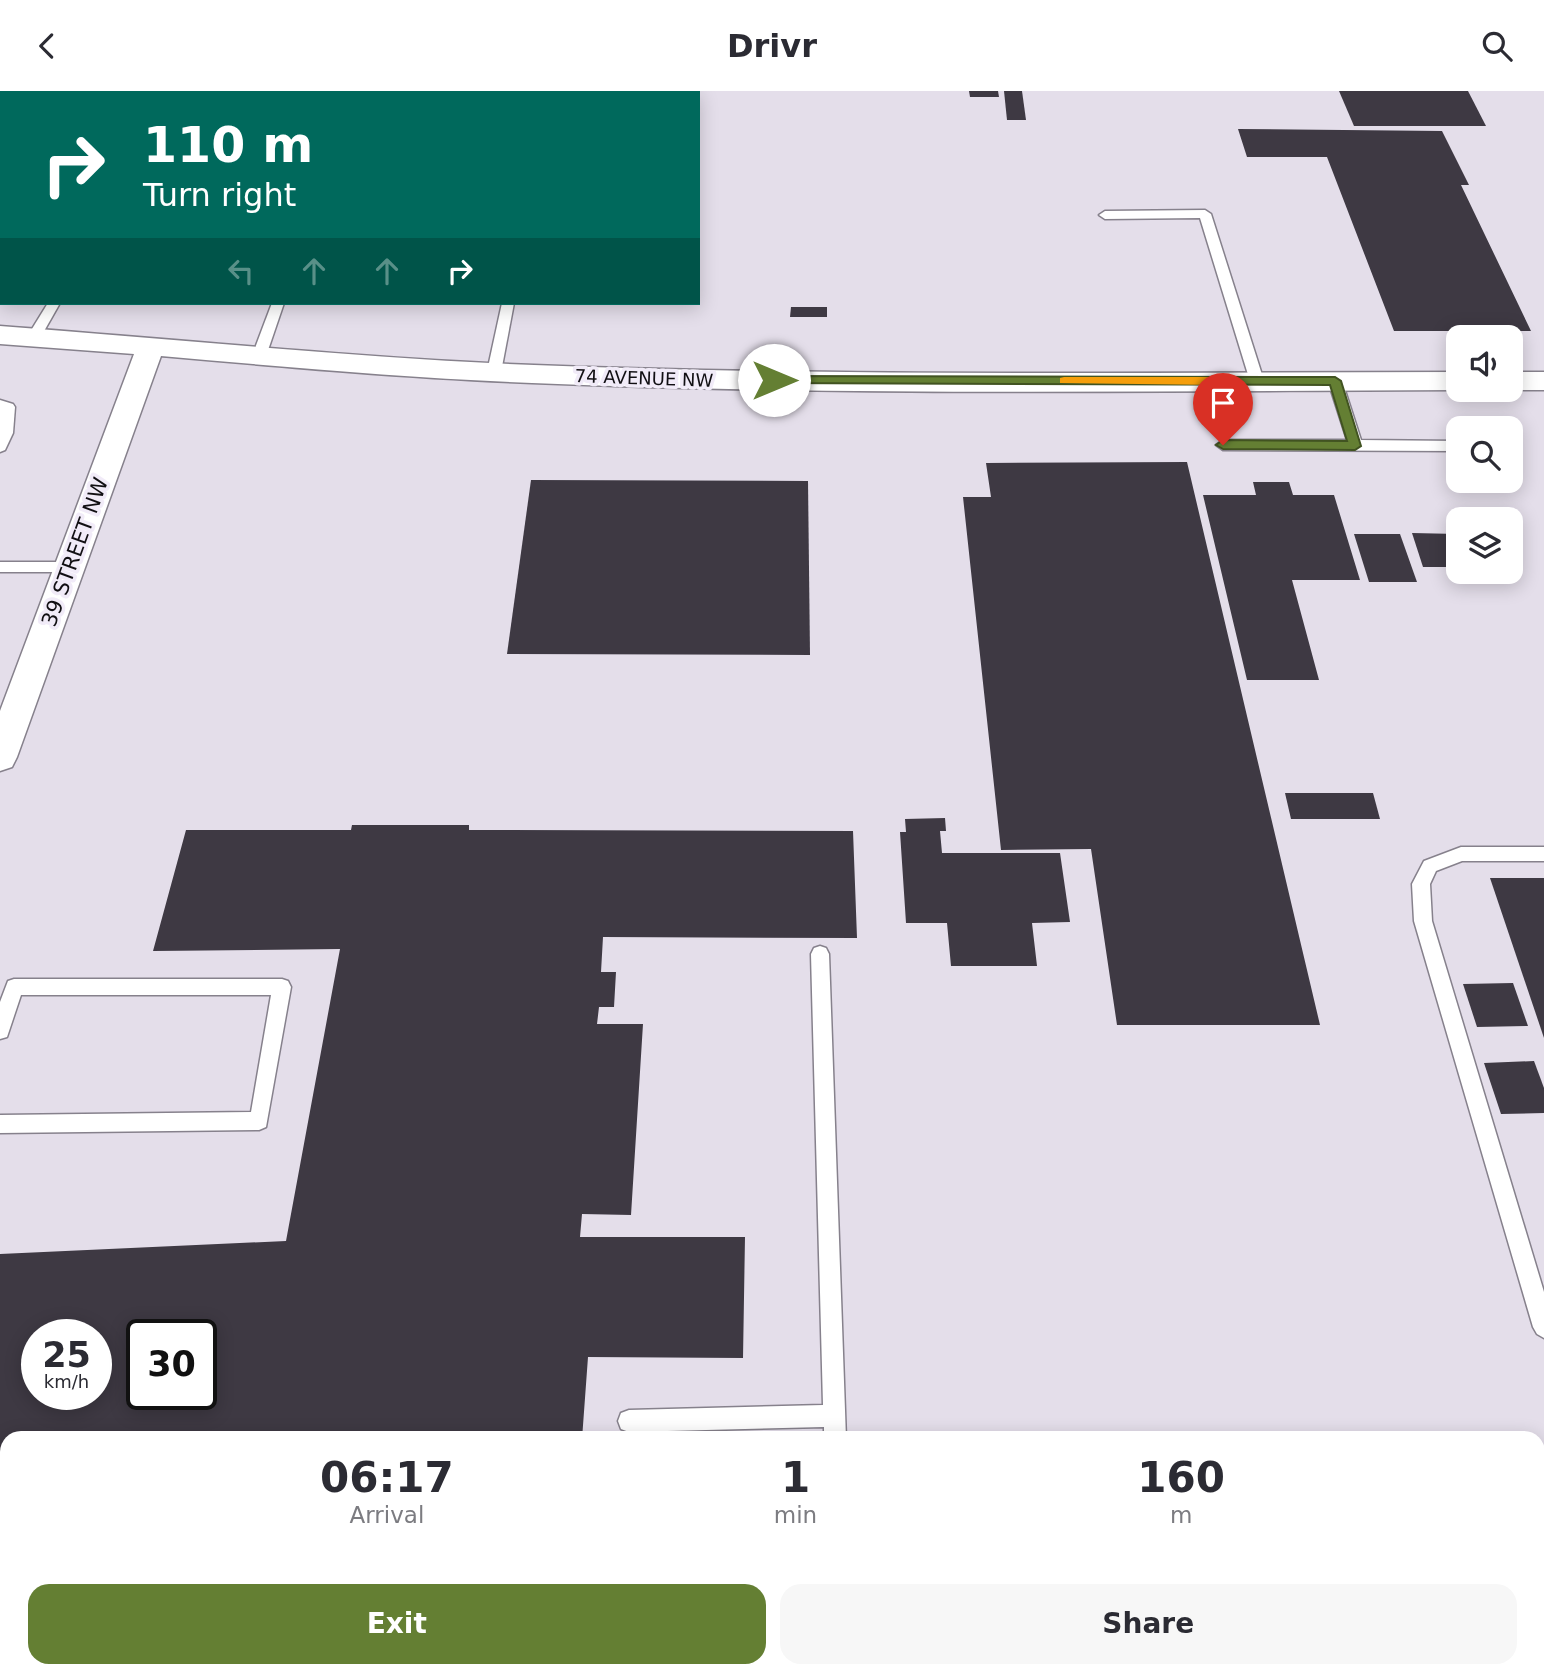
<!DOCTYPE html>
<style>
body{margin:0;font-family:"DejaVu Sans",sans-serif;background:#f7f7f7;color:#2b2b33;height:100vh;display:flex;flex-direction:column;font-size:26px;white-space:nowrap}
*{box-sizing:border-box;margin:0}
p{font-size:23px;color:#7c7c81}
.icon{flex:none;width:38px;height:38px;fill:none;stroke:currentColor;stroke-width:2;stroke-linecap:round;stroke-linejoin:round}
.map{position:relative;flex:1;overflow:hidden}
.side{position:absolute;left:0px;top:1340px;width:1545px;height:247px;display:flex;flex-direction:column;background:#fff;border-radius:21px 21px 0 0;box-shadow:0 4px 18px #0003}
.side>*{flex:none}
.hud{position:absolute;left:0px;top:0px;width:700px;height:214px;box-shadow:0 4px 18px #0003;background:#00695c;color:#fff;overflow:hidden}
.controls{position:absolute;left:1446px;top:234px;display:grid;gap:14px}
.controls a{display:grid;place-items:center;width:77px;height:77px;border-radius:14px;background:#fff;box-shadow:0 4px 18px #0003;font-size:35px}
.speed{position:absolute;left:21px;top:1228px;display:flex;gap:14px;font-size:35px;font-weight:700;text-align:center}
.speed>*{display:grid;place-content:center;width:91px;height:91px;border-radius:50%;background:#fff;box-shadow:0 4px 18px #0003;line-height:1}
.speed small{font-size:18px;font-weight:400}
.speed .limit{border:4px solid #111;border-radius:10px;background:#fff;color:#111}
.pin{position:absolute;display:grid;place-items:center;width:60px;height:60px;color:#fff;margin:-72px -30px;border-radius:50% 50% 50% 0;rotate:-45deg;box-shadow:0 0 7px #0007}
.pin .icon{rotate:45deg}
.me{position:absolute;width:77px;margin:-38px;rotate:90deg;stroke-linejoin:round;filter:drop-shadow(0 0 5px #0008)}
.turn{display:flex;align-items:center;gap:24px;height:147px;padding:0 28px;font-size:32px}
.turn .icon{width:91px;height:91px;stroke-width:2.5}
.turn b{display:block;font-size:49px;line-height:60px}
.lanes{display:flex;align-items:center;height:66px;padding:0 28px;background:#0003;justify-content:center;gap:35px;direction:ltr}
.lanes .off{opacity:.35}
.eta{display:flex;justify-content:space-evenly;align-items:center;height:119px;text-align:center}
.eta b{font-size:42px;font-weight:700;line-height:49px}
.cta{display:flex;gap:14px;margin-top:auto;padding:14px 28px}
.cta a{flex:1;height:80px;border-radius:21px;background:#647f33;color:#fff;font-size:28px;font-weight:700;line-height:80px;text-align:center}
.cta a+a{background:#f7f7f7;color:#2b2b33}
header{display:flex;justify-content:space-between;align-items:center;height:91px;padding:0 28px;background:#fff;font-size:32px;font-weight:700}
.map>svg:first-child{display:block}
</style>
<header><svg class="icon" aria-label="back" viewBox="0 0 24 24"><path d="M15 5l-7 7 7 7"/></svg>Drivr<svg class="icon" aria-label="search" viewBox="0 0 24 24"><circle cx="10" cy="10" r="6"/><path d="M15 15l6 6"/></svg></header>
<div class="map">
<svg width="1544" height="1586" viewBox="0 0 1544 1586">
<rect width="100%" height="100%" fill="#e4deea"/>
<g fill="#3e3943" fill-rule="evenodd">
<path d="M969 0H998L999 6H970Z"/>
<path d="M1004 0H1022L1026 29H1007Z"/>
<path d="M1339 0H1468L1486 35H1354Z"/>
<path d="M1238 38 1442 40 1469 94H1461L1531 240H1394L1327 66H1247Z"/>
<path d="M791 216H827V226H790Z"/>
<path d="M1187 371 1320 934H1117L1091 758 1001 759 963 406H991L986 372Z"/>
<path d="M531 389 808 390 810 564 507 563Z"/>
<path d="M1253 391H1289L1293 404H1334L1360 489H1292L1319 589H1247L1203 404H1256Z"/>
<path d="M1412 442 1458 443V476H1423Z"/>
<path d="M1354 443H1400L1417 491H1369Z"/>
<path d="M1285 702H1373L1380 728H1291Z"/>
<path d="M945 727 946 740H940L942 762H1060L1070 831 1032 832 1037 875H951L947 832H906L900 741H906L905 728Z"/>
<path d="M352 734H469V739L853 740 857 847 603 846 601 881H616L614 916H599L597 933H643L631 1124 582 1123 580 1146H745L743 1267 588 1266 582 1348H7V1366H0V1163L286 1150 340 858 153 860 186 739H351ZM37 1244H96V1304H37ZM142 1244H201V1304H142Z"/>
<path d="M1490 787H1544V947Z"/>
<path d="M1513 892 1528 935 1477 936 1463 893Z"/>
<path d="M1534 970 1544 997V1022L1501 1023 1484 972Z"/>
</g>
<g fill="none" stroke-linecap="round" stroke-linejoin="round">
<g stroke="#86818c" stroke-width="3">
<g id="service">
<path d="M1205 119 1211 123 1264 290 1262 293H1252L1250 290 1200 127 1105 128 1099 124 1105 120Z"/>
<path d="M48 212H60L39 249H29L27 246Z"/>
<path d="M272 212H284L266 265 259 269 252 265Z"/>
<path d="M502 212H514L501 281 494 285 487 281Z"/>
<path d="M1335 286 1342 290 1361 349 1458 350V360L1223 359 1216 354 1223 349H1347L1328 290Z"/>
<path d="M0 309 13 313 15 316 13 342 5 359 0 361Z"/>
<path d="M0 471H70L77 476 70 481H0Z"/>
<path d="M1461 756H1544V770H1462L1436 780 1430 793 1432 830 1544 1201V1247L1537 1243 1533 1236 1414 830 1412 793 1424 770Z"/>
<path d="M820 855 826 857 829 863 846 1348H824V1336L629 1341 621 1338 618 1330 621 1322 629 1319 823 1314 811 863 814 857Z"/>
<path d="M14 888H282L288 890 291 896 266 1036 259 1039 0 1042V1024L251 1021 271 904H21L7 946 0 948V911L8 890Z"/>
</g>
</g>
<g stroke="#86818c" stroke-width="3">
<g id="minor">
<path d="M0 235C178 248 356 267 534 274 842 286 1150 281 1458 281V299C1149 300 840 305 532 292 408 287 285 276 161 265L17 666 12 676 0 680V620L134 263 0 253Z"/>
<rect x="1510" y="281" width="34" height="18"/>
<rect x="1538" y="1456" width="6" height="48"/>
<path d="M7 1525V1575L0 1576V1526Z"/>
</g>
</g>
<use href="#service" fill="#fff" fill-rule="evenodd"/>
<use href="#minor" fill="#fff" fill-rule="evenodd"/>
</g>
<path fill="#647f33" stroke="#415321" stroke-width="2" d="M774 285 1335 286 1341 290 1361 355 1355 359 1223 358 1216 354 1223 349 1347 350 1330 294 770 292 768 289Z"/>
<path fill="#f59e0b" d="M1064 286H1216L1222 290 1216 294 1060 292V287Z"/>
<g text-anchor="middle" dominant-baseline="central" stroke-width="7" stroke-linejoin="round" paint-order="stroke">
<g font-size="18" fill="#110f13" stroke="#f1ebf8">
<text transform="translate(644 287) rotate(2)">74 AVENUE NW</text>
</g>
<g font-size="21" fill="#110f13" stroke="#f1ebf8">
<text transform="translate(75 461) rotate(-70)">39 STREET NW</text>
</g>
</g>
</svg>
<div class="controls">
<a><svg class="icon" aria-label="sound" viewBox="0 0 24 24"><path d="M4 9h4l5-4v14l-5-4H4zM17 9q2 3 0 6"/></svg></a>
<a><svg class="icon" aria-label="search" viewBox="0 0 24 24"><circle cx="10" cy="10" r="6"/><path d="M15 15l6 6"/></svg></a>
<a><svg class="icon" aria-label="layers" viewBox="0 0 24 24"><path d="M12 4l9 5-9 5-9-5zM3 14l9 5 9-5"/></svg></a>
</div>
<div class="speed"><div>25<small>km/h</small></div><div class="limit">30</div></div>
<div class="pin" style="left:1223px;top:354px;background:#d93025"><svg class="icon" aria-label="arrive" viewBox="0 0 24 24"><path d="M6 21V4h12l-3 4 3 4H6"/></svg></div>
<svg class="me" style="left:774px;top:289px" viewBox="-20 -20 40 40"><circle r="19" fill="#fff"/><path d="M0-13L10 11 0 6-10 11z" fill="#647f33"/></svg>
<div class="hud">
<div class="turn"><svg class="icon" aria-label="right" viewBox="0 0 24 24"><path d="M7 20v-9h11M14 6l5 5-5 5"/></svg><div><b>110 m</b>Turn right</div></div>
<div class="lanes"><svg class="icon off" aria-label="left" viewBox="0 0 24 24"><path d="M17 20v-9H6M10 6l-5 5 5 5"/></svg><svg class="icon off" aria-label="ahead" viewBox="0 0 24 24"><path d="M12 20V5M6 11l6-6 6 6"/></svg><svg class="icon off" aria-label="ahead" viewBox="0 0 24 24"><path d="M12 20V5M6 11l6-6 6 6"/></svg><svg class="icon" aria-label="right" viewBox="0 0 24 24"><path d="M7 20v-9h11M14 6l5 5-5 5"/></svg></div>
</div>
<section class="side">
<div class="eta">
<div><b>06:17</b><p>Arrival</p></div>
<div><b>1</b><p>min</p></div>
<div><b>160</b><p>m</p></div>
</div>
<div class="cta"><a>Exit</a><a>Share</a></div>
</section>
</div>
